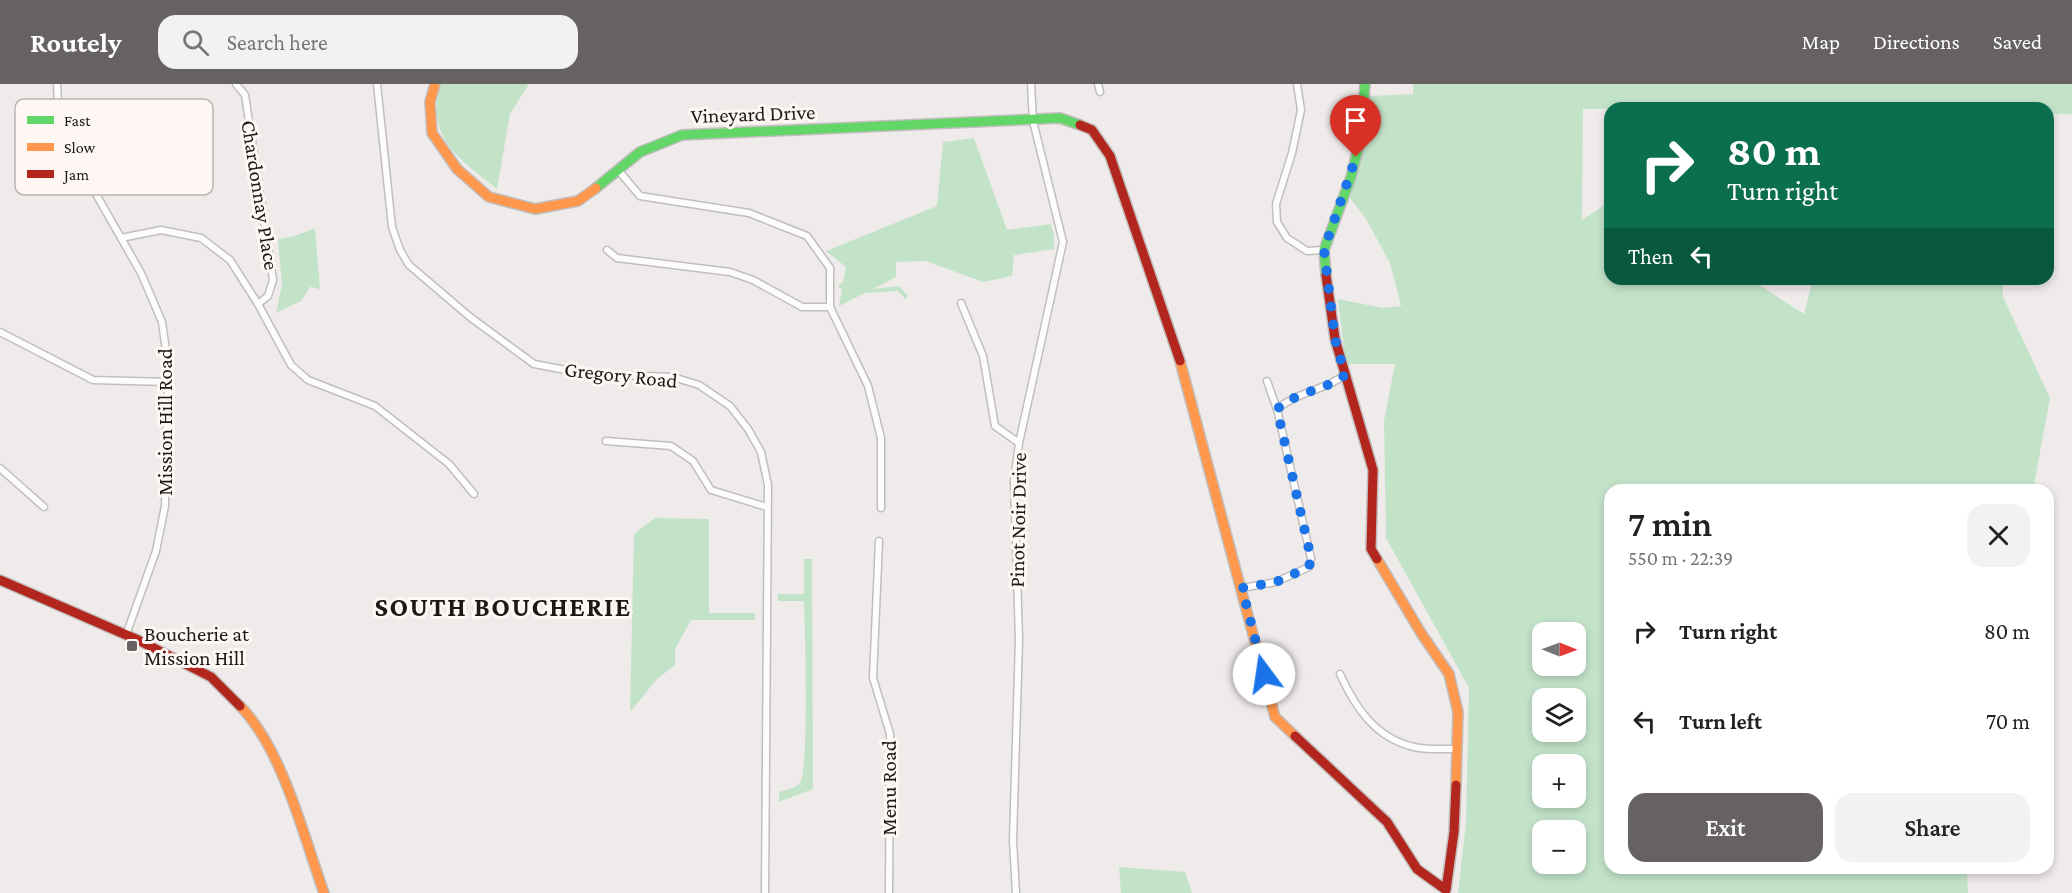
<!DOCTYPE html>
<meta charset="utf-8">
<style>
body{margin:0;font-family:"Crimson Pro",serif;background:#f2f2f2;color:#222;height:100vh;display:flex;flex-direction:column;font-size:22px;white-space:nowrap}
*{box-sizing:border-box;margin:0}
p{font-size:20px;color:#767676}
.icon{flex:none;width:33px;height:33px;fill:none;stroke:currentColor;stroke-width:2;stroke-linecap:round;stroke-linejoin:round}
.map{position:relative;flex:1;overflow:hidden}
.drawer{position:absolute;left:1604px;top:400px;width:450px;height:390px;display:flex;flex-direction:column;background:#fff;border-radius:18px;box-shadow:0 3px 9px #0003}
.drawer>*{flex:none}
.hud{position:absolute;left:1604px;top:18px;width:450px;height:183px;border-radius:18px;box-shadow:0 3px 9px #0003;background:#0b6e4f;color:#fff;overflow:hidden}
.needle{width:39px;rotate:91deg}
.fabs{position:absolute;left:1532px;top:538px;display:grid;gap:12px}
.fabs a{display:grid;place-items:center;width:54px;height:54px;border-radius:12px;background:#fff;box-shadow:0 3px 9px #0003;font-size:30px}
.pin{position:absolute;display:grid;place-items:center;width:51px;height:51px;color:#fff;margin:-62px -26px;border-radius:50% 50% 50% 0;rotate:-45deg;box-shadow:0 0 6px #0007}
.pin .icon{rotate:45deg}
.me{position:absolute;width:66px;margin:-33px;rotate:346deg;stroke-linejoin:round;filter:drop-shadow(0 0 4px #0008)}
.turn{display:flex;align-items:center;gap:21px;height:126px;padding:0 24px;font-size:27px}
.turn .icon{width:78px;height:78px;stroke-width:2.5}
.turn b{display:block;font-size:42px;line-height:51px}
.then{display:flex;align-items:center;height:57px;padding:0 24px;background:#0003;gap:12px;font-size:22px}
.round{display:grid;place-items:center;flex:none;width:63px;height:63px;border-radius:18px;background:#f2f2f2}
.head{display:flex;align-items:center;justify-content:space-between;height:102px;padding:0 24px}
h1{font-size:36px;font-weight:600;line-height:45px}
.action{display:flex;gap:12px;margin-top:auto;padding:12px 24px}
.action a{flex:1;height:69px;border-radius:18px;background:#656261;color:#fff;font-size:24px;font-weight:600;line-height:69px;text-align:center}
.action a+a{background:#f2f2f2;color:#222}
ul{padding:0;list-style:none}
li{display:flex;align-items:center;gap:18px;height:90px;padding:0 24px}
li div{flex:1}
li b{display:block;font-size:22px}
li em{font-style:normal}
header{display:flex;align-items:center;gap:36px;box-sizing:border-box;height:84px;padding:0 30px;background:#656261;color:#fff}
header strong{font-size:28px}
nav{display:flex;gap:33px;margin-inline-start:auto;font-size:21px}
.search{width:420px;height:54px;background:#f2f2f2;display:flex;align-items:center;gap:15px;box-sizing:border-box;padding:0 21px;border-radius:18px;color:#767676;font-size:22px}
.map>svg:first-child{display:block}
</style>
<header>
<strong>Routely</strong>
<div class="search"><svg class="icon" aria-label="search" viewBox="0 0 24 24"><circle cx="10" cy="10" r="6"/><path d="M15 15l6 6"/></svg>Search here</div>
<nav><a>Map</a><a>Directions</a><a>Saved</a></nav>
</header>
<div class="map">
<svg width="2072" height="809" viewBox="0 0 2072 809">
<rect width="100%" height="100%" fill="#efebea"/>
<g fill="#c3e3c9" fill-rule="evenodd">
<path d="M440 0H529L510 30 497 105C459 74 426 56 440 0Z"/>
<path d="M1413 0H2072V30H2048V24L1583 25 1582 136 1609 118 1610 195H1750L1804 230 1813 195H2002L2003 213 2050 314 2033 406H1610V784L1963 785 1967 791 1968 809H1458L1466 738 1469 604 1386 454 1384 337 1395 280H1346L1338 215 1383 224 1401 222 1390 179 1366 135 1350 114 1364 61 1370 12 1413 10ZM1542 549H1575V582H1542ZM1542 615H1575V648H1542ZM1542 681H1575V714H1542ZM1542 747H1575V780H1542Z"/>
<path d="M974 54 1007 146 1051 140 1054 152V165L1014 171 1012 192 983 198 926 177 896 178V193L873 205 899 202 908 212 905 215 898 207 865 209 839 222 842 205 839 204V200L843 199 846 183 826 167 937 122 943 58Z"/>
<path d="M315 144 320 205 310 203 301 217 276 229 282 200 278 155 292 153Z"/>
<path d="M655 434 709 435V529H755V536H691L675 565V581L657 595 630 628 634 450Z"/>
<path d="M804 475H812L813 705 779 718V708C785 706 796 704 800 699 809 686 805 543 804 517H778V510H804Z"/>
<path d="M1119 783 1185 788 1192 809H1121Z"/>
</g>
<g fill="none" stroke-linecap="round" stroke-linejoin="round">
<g stroke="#c1bebd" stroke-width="9">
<g id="street">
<path d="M57 0 58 19 68 61 141 189 162 238 168 281 165 422 156 467 126 551"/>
<path d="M236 0 245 11 273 196 268 212 258 220"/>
<path d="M377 0 392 143 400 166 409 181 470 233 534 280 587 290 673 293 699 301 730 322 748 345 761 368 768 401 765 809"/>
<path d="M1098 0 1100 8"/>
<path d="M1297 0 1301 26 1292 69 1276 120 1277 138 1287 154 1307 167 1324 166"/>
<path d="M619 87 640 112 749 129 807 152 830 184V223L868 302 881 354V424"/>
<path d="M121 154 161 146 201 154 230 176 258 220 291 281 308 296 375 322 449 380 474 410"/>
<path d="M607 166 617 174 730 188 753 196 802 223H830"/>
<path d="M961 219 983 272 995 342 1019 359"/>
<path d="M0 248 93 296 167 298"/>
<path d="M1277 325C1299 307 1323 307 1345 291"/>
<path d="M606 357 671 362 693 377 711 406 767 423"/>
<path d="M0 384 44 423"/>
<path d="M879 457 873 594 890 650 889 809"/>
<path d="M1242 504 1276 498 1309 483 1311 474 1277 325 1267 297"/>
<path d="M1340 590C1355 623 1375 654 1414 663 1427 666 1443 665 1457 665"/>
<path d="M1016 809 1013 757 1019 555 1014 397 1019 359 1063 158 1033 37 1031 0"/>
</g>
</g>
<g stroke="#c1bebd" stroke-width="12">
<g id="fast">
<path d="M596 104 640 68 682 51 1060 34 1080 41"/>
<path d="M1326 191 1324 166 1351 93 1361 53 1365 0"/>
</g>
</g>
<g stroke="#c1bebd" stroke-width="12">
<g id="slow">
<path d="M435 0 430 18 432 49 457 85 489 113 535 125 578 117 596 104"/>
<path d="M1180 277 1275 633 1295 652"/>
<path d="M1377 475 1421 549 1449 590 1458 628 1456 701"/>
<path d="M240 622C282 664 304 753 324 809"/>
</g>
</g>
<g stroke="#c1bebd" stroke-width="12">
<g id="jam">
<path d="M1080 41 1092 46 1110 72 1180 277"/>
<path d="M1326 191 1335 255 1373 386 1371 465 1377 475"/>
<path d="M0 496 138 556 211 593 240 622"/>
<path d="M1295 652 1387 738 1417 785 1446 806 1454 748 1456 701"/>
</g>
</g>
<use href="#street" stroke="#fdfcfc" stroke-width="6"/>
<use href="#fast" stroke="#63d668" stroke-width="9"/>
<use href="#slow" stroke="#ff974d" stroke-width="9"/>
<use href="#jam" stroke="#b3261e" stroke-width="9"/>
</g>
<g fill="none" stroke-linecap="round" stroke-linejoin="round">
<path stroke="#1a73e8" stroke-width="10" stroke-dasharray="0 18" d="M1264 590 1242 504 1276 498 1309 483 1311 474 1277 325C1300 306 1322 308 1345 291L1335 255 1324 166 1356 73"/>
</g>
<rect fill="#656261" stroke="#fff7f4" stroke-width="2" x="126" y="556" width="12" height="12" rx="3"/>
<g text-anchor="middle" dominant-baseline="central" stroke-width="6" stroke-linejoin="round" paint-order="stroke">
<g font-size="21" fill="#1b1817" stroke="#fff7f4">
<text transform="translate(753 30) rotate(-2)">Vineyard Drive</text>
<text transform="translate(260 111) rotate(81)">Chardonnay Place</text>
<text transform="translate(621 291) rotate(6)">Gregory Road</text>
<text transform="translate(165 338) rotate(-90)">Mission Hill Road</text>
<text transform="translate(1018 436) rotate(-89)">Pinot Noir Drive</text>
<text transform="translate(889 704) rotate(-90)">Menu Road</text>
</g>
<g font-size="21" fill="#1b1817" stroke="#fff7f4" text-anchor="start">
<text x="144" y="550">Boucherie at<tspan x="144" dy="24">Mission Hill</tspan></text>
</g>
<g font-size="27" font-weight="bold" letter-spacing="1.5" fill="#1b1817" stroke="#fff7f4">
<text x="503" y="523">SOUTH BOUCHERIE</text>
</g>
</g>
<rect x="15" y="15" width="198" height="96" rx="9" fill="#fff7f4" stroke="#bbb4b2" stroke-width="1.5"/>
<rect x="27" y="32" width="27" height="8" fill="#63d668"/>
<rect x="27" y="59" width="27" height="8" fill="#ff974d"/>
<rect x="27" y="86" width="27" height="8" fill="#b3261e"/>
<g font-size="16" fill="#1b1817">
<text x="64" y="42">Fast</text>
<text x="64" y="69">Slow</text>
<text x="64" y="96">Jam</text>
</g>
</svg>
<div class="fabs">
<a><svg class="needle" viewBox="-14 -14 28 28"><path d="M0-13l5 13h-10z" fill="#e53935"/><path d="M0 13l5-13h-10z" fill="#767676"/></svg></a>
<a><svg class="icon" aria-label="layers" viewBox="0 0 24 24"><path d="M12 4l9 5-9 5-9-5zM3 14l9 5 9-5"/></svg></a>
<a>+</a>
<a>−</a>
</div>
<div class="pin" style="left:1356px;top:73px;background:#d93025"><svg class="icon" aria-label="arrive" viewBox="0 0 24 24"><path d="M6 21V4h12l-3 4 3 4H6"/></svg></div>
<svg class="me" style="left:1264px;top:590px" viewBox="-20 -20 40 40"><circle r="19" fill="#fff"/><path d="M0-13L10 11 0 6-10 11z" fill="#1a73e8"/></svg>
<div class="hud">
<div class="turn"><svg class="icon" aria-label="right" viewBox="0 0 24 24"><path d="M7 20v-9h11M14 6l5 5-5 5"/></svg><div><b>80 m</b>Turn right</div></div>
<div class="then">Then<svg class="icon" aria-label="left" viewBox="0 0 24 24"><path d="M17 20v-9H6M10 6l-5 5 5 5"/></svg></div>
</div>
<section class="drawer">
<div class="head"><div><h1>7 min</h1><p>550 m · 22:39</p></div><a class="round"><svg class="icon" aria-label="close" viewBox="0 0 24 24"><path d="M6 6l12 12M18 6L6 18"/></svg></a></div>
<ul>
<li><svg class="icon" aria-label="right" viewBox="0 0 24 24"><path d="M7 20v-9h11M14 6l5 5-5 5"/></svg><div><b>Turn right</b></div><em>80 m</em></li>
<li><svg class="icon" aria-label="left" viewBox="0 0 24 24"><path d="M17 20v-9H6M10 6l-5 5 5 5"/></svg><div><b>Turn left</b></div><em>70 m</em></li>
</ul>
<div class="action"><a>Exit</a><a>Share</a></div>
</section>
</div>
